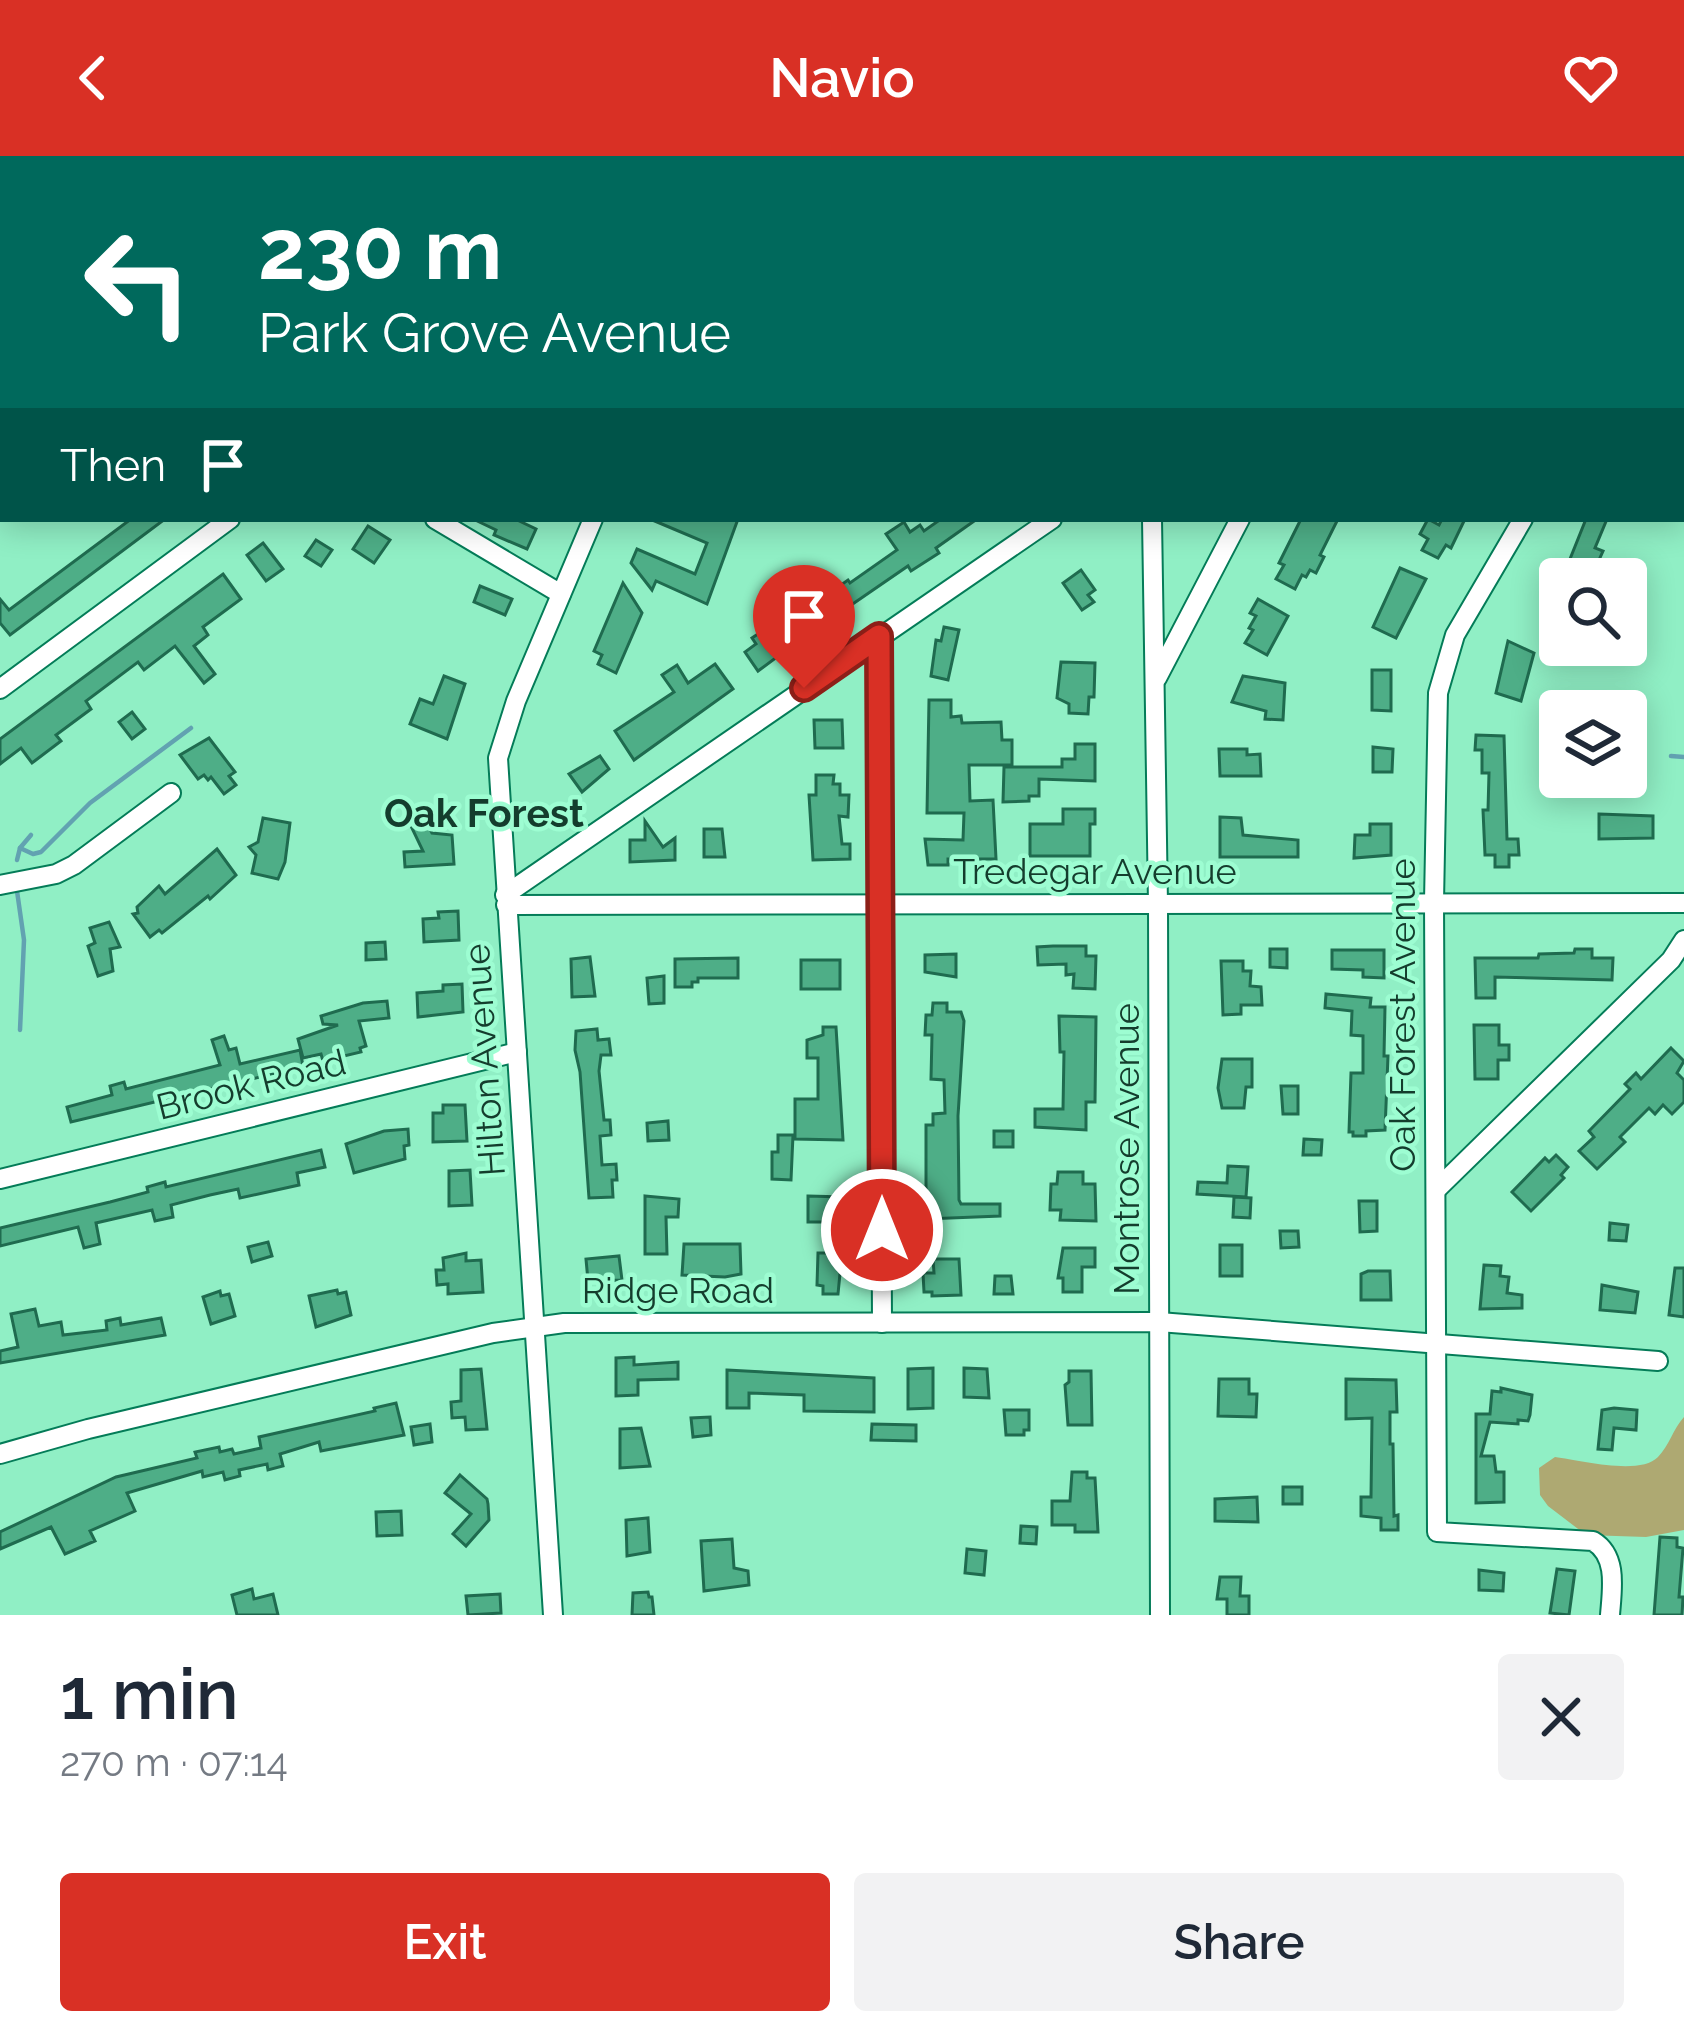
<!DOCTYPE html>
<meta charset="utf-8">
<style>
body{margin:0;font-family:Raleway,sans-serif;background:#f2f2f3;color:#1f2937;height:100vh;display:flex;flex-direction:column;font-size:45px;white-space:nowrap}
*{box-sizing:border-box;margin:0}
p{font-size:39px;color:#747a83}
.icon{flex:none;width:66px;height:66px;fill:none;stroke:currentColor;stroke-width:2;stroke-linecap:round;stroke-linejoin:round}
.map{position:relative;height:1459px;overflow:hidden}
.drawer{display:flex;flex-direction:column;background:#fff;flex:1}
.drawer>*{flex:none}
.guide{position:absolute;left:0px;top:0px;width:1686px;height:366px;box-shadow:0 6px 30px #0003;background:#00695c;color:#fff;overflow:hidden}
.fabs{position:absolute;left:1539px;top:402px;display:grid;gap:24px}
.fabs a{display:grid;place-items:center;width:108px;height:108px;border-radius:12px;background:#fff;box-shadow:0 6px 30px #0003;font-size:60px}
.pin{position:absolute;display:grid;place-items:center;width:102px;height:102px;color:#fff;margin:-123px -51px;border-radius:50% 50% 50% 0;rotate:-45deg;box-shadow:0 0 12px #0007}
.pin .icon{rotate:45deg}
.me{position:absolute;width:132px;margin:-66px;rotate:0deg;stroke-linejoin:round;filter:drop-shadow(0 0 9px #0008)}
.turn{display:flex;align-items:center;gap:42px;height:252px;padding:0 60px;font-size:54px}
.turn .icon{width:156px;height:156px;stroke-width:2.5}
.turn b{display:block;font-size:84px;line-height:102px}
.then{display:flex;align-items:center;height:114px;padding:0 60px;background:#0003;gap:24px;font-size:45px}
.round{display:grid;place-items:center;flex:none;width:126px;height:126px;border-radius:12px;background:#f2f2f3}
.head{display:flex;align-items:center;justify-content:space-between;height:204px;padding:0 60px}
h1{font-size:72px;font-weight:600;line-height:90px}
.cta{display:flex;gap:24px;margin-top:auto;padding:24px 60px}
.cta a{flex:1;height:138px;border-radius:12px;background:#d93025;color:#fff;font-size:48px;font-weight:600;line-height:138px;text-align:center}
.cta a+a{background:#f2f2f3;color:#1f2937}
header{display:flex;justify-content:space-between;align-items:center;height:156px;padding:0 60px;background:#d93025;color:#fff;font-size:54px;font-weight:600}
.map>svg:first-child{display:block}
</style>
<header><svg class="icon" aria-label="back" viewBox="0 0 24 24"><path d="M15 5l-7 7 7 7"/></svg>Navio<svg class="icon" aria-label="heart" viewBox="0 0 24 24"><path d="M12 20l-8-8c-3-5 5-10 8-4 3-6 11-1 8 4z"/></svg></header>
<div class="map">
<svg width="1684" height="1459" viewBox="0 0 1684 1459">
<rect width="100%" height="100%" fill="#90efc5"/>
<g fill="#aea972">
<path d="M1232 0H1417L1233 3Z"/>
<path d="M1684 1261V1374L1646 1381 1586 1379 1548 1350 1540 1339 1539 1312 1555 1301C1579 1304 1640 1320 1658 1301 1669 1290 1673 1273 1684 1261Z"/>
</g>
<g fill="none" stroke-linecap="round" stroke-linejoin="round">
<g stroke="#62a2b1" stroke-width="4.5">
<path d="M338 3 339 0"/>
<path d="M1671 600 1684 601"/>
<path d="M20 692 33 698 41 696 90 647 191 572"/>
<path d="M17 704 20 692 31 679"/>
<path d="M17 735 24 784 20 874"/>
</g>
</g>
<g fill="#4eae87" stroke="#1f6b4f" stroke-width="3">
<path d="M131 363H165L10 479 0 467V443L9 454Z"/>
<path d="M473 363H515L536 373 527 393 494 379 496 374Z"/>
<path d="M650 363H738L707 448 656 425 652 434 631 407 637 393 695 418 707 387Z"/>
<path d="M941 363H977L936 392 939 397 911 415 908 410 844 454 841 450 816 466 819 471 805 480 783 454 812 434 816 440 838 425 841 429 848 424 850 427 897 394 886 378 904 366 910 376 920 369 924 375Z"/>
<path d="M1301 363H1338L1320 399 1324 401 1316 417 1310 414 1306 421 1302 419 1295 433 1276 423 1284 409 1279 407Z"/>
<path d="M1428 363 1439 369 1442 363H1465L1451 392 1446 389 1438 402 1422 394 1428 383 1420 378Z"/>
<path d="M1586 363H1607L1595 392 1603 395 1595 413 1586 410 1580 423H1562Z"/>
<path d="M368 370 390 384 374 407 353 393Z"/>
<path d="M316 384 332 394 321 410 305 400Z"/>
<path d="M263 387 283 413 266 425 247 399Z"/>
<path d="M1400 412 1426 423 1396 482 1373 471Z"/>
<path d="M1081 414 1095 434 1088 439 1094 446 1082 454 1063 427Z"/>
<path d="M223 418 241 443 203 471 208 479 194 490 215 518 204 527 175 490 144 514 138 506 86 545 91 553 56 579 61 585 32 607 21 592 0 608V583Z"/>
<path d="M623 427 642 457 616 517 598 508 602 499 594 495Z"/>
<path d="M480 430 512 443 505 459 474 446Z"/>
<path d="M1258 443 1288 460 1267 499 1245 487 1253 474 1249 472 1256 460 1250 457Z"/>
<path d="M944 471 959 474 948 524 931 520 936 484 941 485Z"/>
<path d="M764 474 781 498 758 515 745 496 756 488 752 482Z"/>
<path d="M1508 485 1534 497 1521 545 1496 537Z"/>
<path d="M1061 506 1095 507 1094 541H1089L1088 558 1069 557V548L1057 542Z"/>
<path d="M715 508 733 533 634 604 615 575 674 536 662 519 677 509 688 527Z"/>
<path d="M1372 514H1391V555L1372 554Z"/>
<path d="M444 520 465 528 447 583 410 568 420 543 433 548Z"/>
<path d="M1243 520 1285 527 1283 564 1265 563 1266 555 1232 546Z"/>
<path d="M929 544H951V561L961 560 962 567 1001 566 1002 584H1012V609H969L970 645 993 644 996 703H948V709H928L925 683 963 684 964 657H927Z"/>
<path d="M132 556 145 573 132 583 119 566Z"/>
<path d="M814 564H842L843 592H815Z"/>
<path d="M1476 579 1504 580 1507 683H1518L1519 699H1509V711H1495V699H1485L1483 654H1488L1489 617H1482V594H1475Z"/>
<path d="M209 582 235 616 229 620 236 629 224 638 211 621 208 624 204 619 198 623 180 599Z"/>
<path d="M1075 588H1095V625L1039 623V640H1029V645L1003 646 1004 611H1062V603H1075Z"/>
<path d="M1373 591 1393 593 1392 616H1373Z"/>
<path d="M1219 593H1247V599L1260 598 1261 620H1220Z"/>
<path d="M600 600 609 613 582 636 569 618Z"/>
<path d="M816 619H834L833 628H840V639H849L848 661 839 660 842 688H850V703L813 704 809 639H816Z"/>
<path d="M1063 653H1095V668H1090V700H1030V668H1063Z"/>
<path d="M1599 658 1653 660V682L1599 683Z"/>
<path d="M423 659 432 677 452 679 454 708 405 711 404 696 423 695 409 666Z"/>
<path d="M1220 661 1241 662 1243 679 1298 684V701H1220Z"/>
<path d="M263 662 290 667 285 706 278 723 252 717 256 699 249 691 258 686Z"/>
<path d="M645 665 663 691 675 682V704L630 706V684H645Z"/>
<path d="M1370 668H1391V699L1354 702 1355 679H1370Z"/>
<path d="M704 673H722L725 701H704Z"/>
<path d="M217 693 236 719 210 743 208 740 162 777 159 774 150 781 133 758 138 757 137 751 159 730 165 738Z"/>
<path d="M458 755 459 784 424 786 423 763 439 762 438 756Z"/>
<path d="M109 766 120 791 110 793 113 815 98 820 88 790 95 787 90 772Z"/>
<path d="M385 786 386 803 366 804V787Z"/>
<path d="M1053 790H1086V800H1096L1095 833 1073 832 1074 818 1066 819V808L1038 809 1037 791Z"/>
<path d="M1270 793H1287V812L1270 811Z"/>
<path d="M1575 793H1592V802H1613L1612 824 1495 821V842H1476L1475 802H1538L1539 798 1574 797Z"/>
<path d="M1332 794H1384V822L1363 821V814L1332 813Z"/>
<path d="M956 798V821L925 816V799Z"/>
<path d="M590 801 595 840 572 841 571 803Z"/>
<path d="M738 802V822H698V826H692V831H675V803Z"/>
<rect x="801" y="804" width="39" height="29"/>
<path d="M1221 805H1243V815H1251L1250 830 1261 831 1262 849H1241V858L1223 859Z"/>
<path d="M664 820V847L649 848 647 822Z"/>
<path d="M462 828 463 856 418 861 417 837 443 835V829Z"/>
<path d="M1326 838 1371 842 1370 851H1385L1384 900H1388L1385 974 1366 975V980H1353V976H1349L1351 917H1363V880L1351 879 1352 855 1325 852Z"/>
<path d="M387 845 389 862 359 865 366 890 360 892 361 896 323 905 321 898 303 902 298 883 338 869 323 868 321 860 363 847Z"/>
<path d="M933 847H947V856H961L964 865 958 960 959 1044 961 1048H1000V1060L926 1063V969H933V958L945 957 944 924 931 923 932 879H925L926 859H932Z"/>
<path d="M1059 860 1096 861 1095 946H1086V974L1035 971V953H1063L1064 896H1060Z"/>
<path d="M1474 869H1499V889H1509V904H1498V923H1475Z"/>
<path d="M823 871H836L843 984 795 983V943H818V902H807V884L823 879Z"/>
<path d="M597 873 598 884 609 883 611 899H601L599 915 604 964H610L611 979 600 980 602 1009 616 1008 617 1024H612L613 1041 589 1042 580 916 575 894 576 875Z"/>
<path d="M224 880 229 894 236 892 240 908 300 894 303 910 244 925 228 933 226 929 71 966 67 951 112 939 110 930 124 926 126 933 220 909 212 884Z"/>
<path d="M1671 892 1684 905 1677 917 1684 924V946L1672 958 1663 949 1655 958 1649 952 1620 981 1625 986 1597 1013 1579 995 1594 981 1589 975 1630 933 1625 928 1636 917 1641 923Z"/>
<path d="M1222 903H1252V931H1246L1244 952H1222L1218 932Z"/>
<path d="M1281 930H1298V958H1283Z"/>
<path d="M443 949H465L467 985 433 986V957H443Z"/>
<path d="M668 965 669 984 648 985 647 967Z"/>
<path d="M408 973 409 989 404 990 405 1003 354 1017 346 988 384 975Z"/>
<rect x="994" y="975" width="19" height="16"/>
<path d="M778 979H793L791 1024 772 1023V996H778Z"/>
<path d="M1304 983 1322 984 1321 999H1303Z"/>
<path d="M321 994 325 1011 297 1017 299 1029 240 1042 238 1033 210 1039 171 1049 173 1061 155 1065 152 1054 96 1067 100 1088 84 1092 78 1071 0 1090V1072L110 1046 148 1036 147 1031 165 1026 166 1031Z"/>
<path d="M1556 999 1568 1011 1561 1019 1564 1022 1531 1055 1512 1036 1545 1002 1549 1006Z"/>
<path d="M1228 1010 1248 1011 1246 1041 1197 1038 1198 1026 1227 1027Z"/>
<path d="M470 1014 472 1049 449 1050V1015Z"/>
<path d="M1058 1016H1083V1028H1095L1096 1065 1060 1064 1061 1054H1050L1051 1028H1057Z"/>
<path d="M645 1040 679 1043 678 1061H666L667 1098H645Z"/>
<path d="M808 1040 843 1041V1066H808Z"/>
<path d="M1234 1041 1251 1042 1250 1062 1233 1061Z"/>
<path d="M1359 1045H1377V1075L1360 1076Z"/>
<path d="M1610 1067 1628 1069 1626 1085 1609 1084Z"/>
<path d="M1280 1075H1298L1299 1091 1281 1092Z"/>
<path d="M268 1086 272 1100 252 1106 248 1091Z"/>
<path d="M684 1088H740L741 1118 725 1121 682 1119Z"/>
<rect x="1220" y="1089" width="22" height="31"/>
<path d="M1063 1092H1095V1111H1082V1136H1063V1122H1058Z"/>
<path d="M466 1097V1105L481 1104 483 1136 448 1138V1128L437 1129 436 1114H444L443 1102Z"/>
<path d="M818 1097H842L838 1138H823V1130L817 1129Z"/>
<path d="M619 1100 622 1124 588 1125 586 1103Z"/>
<path d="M933 1103H959L961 1139 932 1140V1136H924L923 1117H934Z"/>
<path d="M1484 1109 1501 1110 1500 1120 1509 1121 1507 1137 1522 1139V1152L1480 1153Z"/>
<path d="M1675 1112H1684V1161L1669 1159Z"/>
<path d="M1368 1115H1390L1391 1144H1361V1118Z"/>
<path d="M995 1120H1011L1013 1138H994Z"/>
<path d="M1602 1129 1638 1136 1635 1157 1600 1154Z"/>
<path d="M337 1134 338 1138 346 1136 351 1159 316 1171 309 1140Z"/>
<path d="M220 1135 221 1140 229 1138 235 1160 211 1168 203 1141Z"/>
<path d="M35 1153 39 1170 61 1166 63 1179 107 1174 106 1165 120 1162 121 1169 161 1162 165 1179 0 1207V1195L18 1191 11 1158Z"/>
<path d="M634 1201V1209L678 1206V1223L638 1224V1239L616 1240V1202Z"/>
<path d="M933 1212V1252L908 1253V1213Z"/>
<path d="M964 1212 987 1213 989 1242 964 1241Z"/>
<path d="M481 1213 487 1273 466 1274 465 1261 452 1262 451 1246 461 1245V1214Z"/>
<path d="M727 1214 874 1222V1256L804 1255V1239L749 1237V1252H727Z"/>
<path d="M1069 1215H1091L1092 1269H1068L1065 1229 1069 1226Z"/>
<path d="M1219 1223H1249V1238H1257L1256 1261 1218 1260Z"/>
<path d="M1346 1223 1396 1224 1397 1256H1390V1288H1393L1394 1360 1398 1359V1374H1381V1362L1361 1360V1341H1371L1372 1262 1346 1263Z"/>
<path d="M1501 1232 1532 1239 1530 1259 1528 1265 1518 1264V1268L1490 1266 1481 1300H1494L1496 1316H1504V1346L1476 1347V1258H1490L1492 1235 1501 1236Z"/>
<path d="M396 1247 404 1279 321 1295 319 1286 280 1298 283 1310 268 1314 267 1308 239 1314 240 1320 225 1324 223 1316 203 1321 202 1315 127 1337 135 1355 90 1375 95 1385 65 1398 51 1371 0 1393V1376L116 1321 197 1302 195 1296 219 1291 220 1296 232 1293 234 1298 261 1292 259 1281 375 1255 374 1252Z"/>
<path d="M1614 1252 1637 1254 1636 1274 1614 1272 1612 1294 1598 1293 1602 1254Z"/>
<path d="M1004 1254H1029V1274H1024V1279H1006Z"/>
<path d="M710 1261 711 1279 693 1281 691 1262Z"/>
<path d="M430 1268 432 1286 414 1289 411 1271Z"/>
<path d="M872 1268 916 1269V1285L871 1284Z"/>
<path d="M641 1272 650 1310 620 1312V1273Z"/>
<path d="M1072 1316H1087V1322H1095L1098 1376H1075V1369H1052V1345H1070Z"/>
<path d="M460 1319 487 1343 488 1348 489 1364 466 1390 453 1378 471 1358 445 1337Z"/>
<rect x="1283" y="1331" width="19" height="17"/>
<path d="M1257 1341 1258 1366 1215 1365V1343Z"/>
<path d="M401 1355 402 1379 377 1380 376 1356Z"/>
<path d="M648 1362 650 1396 627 1400 626 1364Z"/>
<path d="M1021 1370 1037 1371 1036 1388 1020 1387Z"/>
<path d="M1660 1381 1677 1382V1391L1683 1392 1679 1441H1683L1682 1459H1654Z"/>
<path d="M732 1383 734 1412 748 1415 749 1429 704 1435 701 1385Z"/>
<path d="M967 1393 986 1395 984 1419 965 1417Z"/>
<path d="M1557 1413 1575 1415 1569 1459 1550 1457Z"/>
<path d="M1479 1414 1504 1417 1503 1435 1479 1434Z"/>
<path d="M1220 1421H1241L1240 1440H1249V1459H1227V1443H1217Z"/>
<path d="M252 1433 254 1443 273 1438 278 1459H237L232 1439Z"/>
<path d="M648 1436 649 1441H652L654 1459H632L633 1437Z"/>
<path d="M500 1438 501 1457 468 1459 466 1440Z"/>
</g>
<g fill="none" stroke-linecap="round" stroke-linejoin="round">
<g stroke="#047c58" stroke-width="22">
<g id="minor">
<path d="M746 3 748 0"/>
<path d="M1104 3 1106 0"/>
<path d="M1568 3 1573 0"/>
<path d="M0 101 3 103"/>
<path d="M1683 200H1684"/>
<path d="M0 238 3 235"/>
<path d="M435 363 561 438"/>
<path d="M1152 363 1158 748 1160 1459"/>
<path d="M1523 363 1455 479 1438 537 1434 746 1437 1376 1593 1385C1618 1400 1612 1433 1610 1459"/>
<path d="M879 480 882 1167"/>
<path d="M1157 522 1240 363"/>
<path d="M0 533 230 363"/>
<path d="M0 729 56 718 74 709 171 637"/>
<path d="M505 739 1052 363"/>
<path d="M506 749 1684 747"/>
<path d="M0 1023 517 896"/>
<path d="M1436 1034 1671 804 1684 784"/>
<path d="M0 1298 88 1273 493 1177 564 1167 1159 1166 1658 1205"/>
<path d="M553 1459 498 602 516 545 593 363"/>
</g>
</g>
<use href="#minor" stroke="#fff" stroke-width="18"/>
</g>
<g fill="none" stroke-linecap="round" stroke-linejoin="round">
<g stroke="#8d1f18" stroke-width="30">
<path id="route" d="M804 532 879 480 882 1074"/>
</g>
<use href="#route" stroke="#d93025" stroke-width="21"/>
</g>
<g text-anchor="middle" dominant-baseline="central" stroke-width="9" stroke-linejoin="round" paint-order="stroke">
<g font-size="36" fill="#143d2d" stroke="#9dfdd2">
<text x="1095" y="715">Tredegar Avenue</text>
<text transform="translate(1402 859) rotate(-90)">Oak Forest Avenue</text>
<text transform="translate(484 904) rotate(-94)">Hilton Avenue</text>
<text transform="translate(251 928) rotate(-14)">Brook Road</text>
<text transform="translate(1126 993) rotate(-90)">Montrose Avenue</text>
<text x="678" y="1134">Ridge Road</text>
</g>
<g font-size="39" font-weight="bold" fill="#143d2d" stroke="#9dfdd2">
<text x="484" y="657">Oak Forest</text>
</g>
</g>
</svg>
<div class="fabs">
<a><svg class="icon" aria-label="search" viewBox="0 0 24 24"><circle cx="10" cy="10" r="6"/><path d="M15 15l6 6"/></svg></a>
<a><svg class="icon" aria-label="layers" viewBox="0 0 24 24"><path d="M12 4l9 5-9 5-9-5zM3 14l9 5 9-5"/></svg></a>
</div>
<div class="pin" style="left:804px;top:532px;background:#d93025"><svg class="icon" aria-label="arrive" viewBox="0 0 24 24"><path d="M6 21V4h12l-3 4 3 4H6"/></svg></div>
<svg class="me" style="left:882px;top:1074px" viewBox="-20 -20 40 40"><circle r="17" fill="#d93025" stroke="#fff" stroke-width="3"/><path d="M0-11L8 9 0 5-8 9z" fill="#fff"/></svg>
<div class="guide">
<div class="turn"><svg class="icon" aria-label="left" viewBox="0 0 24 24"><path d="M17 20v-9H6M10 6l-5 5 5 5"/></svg><div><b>230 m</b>Park Grove Avenue</div></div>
<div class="then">Then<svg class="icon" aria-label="arrive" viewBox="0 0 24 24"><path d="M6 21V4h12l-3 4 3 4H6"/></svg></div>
</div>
</div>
<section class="drawer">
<div class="head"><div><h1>1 min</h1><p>270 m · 07:14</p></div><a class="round"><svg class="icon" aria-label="close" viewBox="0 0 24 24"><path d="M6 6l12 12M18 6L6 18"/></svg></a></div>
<div class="cta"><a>Exit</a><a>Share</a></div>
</section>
